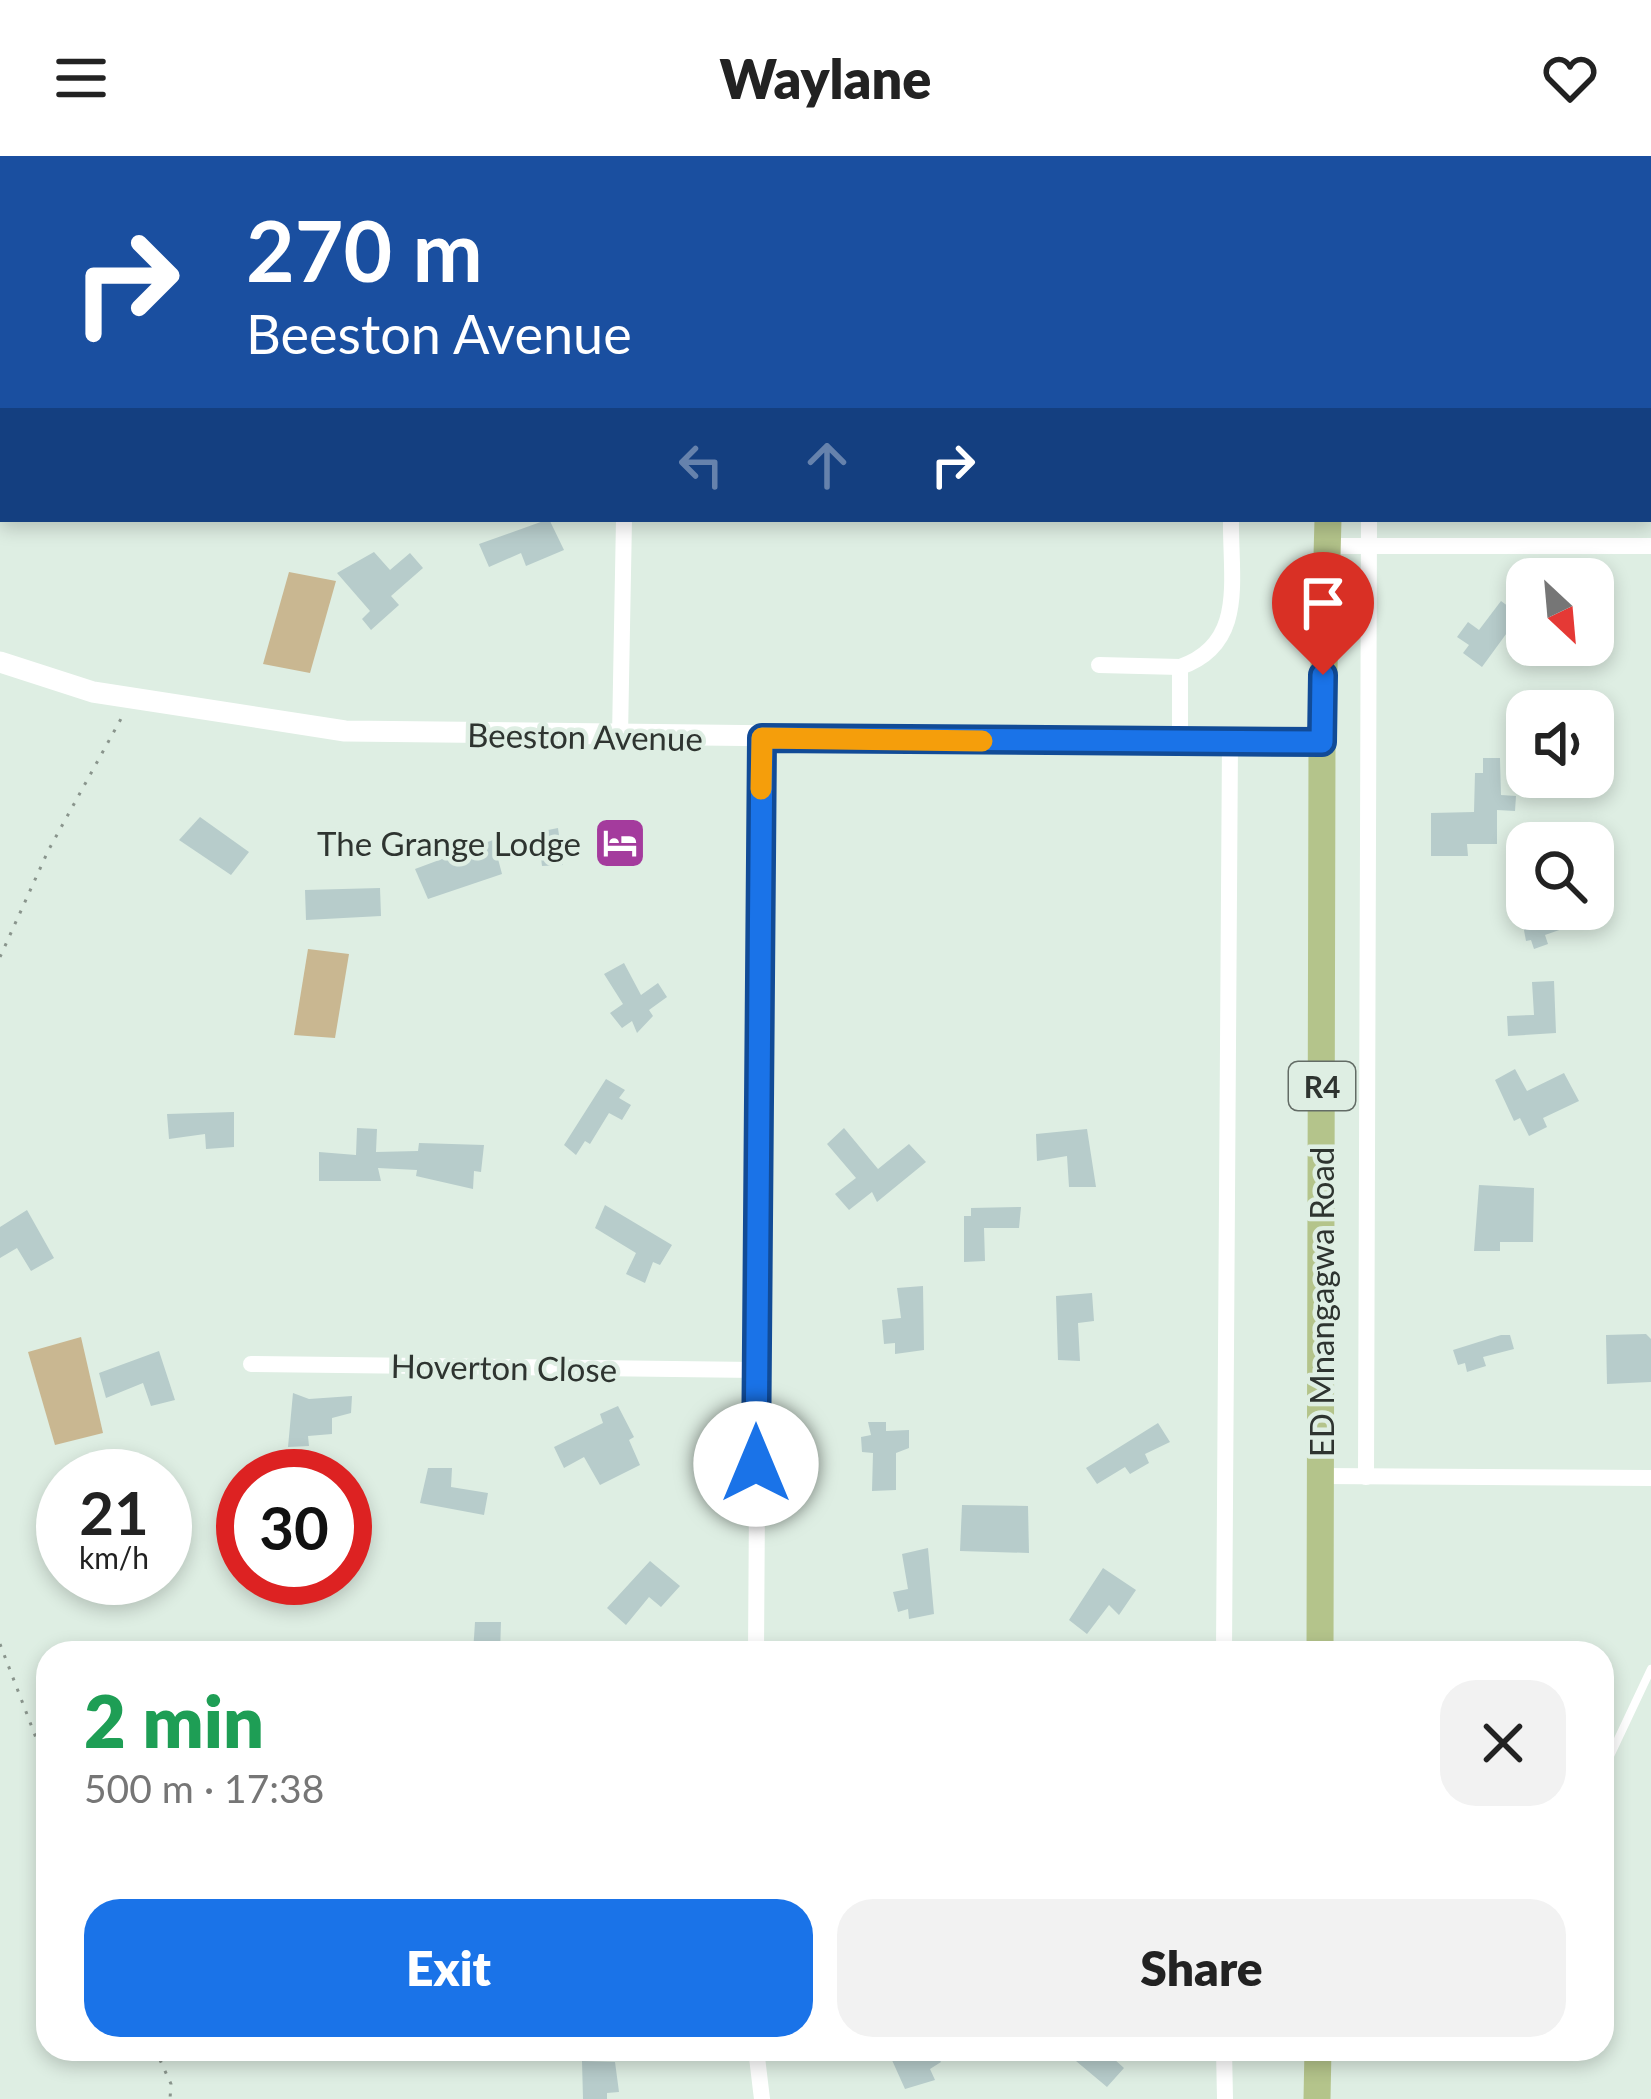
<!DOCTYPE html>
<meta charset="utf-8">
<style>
body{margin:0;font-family:Lato,sans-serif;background:#f2f2f2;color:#222;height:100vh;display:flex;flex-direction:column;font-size:45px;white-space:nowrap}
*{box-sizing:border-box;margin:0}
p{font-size:39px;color:#767676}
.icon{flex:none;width:66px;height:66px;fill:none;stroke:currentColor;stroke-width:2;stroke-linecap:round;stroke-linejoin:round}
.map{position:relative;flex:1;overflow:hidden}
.details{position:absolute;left:36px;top:1485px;width:1578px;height:420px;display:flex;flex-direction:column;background:#fff;border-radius:36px;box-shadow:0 6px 18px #0003}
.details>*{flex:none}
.top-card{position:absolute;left:0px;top:0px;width:1653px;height:366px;box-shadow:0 6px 18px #0003;background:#1a4fa0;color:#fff;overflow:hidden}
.needle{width:78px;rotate:154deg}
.fabs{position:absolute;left:1506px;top:402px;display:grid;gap:24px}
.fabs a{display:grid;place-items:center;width:108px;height:108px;border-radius:24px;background:#fff;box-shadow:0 6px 18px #0003;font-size:60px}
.speed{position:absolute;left:36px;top:1293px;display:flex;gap:24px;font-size:60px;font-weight:700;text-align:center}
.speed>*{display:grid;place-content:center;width:156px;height:156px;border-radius:50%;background:#fff;box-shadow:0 6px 18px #0003;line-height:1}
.speed small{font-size:30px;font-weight:400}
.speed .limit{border:18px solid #d22;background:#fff;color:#111}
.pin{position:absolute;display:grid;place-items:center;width:102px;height:102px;color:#fff;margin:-123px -51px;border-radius:50% 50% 50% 0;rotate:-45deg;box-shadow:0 0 12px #0007}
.pin .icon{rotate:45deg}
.me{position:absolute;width:132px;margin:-66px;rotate:0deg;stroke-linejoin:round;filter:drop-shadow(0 0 9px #0008)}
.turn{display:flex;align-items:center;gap:42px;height:252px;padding:0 48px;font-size:54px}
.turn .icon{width:156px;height:156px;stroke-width:2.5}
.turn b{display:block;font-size:84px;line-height:102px}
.lanes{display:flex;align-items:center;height:114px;padding:0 48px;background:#0003;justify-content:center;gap:60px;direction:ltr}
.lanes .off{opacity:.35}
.round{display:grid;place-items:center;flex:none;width:126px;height:126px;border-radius:36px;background:#f2f2f2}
.overview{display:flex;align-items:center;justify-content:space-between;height:204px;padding:0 48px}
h1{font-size:72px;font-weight:800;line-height:90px;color:#1e9e55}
.cta{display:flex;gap:24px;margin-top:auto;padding:24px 48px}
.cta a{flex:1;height:138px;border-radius:36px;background:#1a73e8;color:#fff;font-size:48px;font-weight:800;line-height:138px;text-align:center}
.cta a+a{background:#f2f2f2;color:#222}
header{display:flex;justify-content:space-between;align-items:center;height:156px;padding:0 48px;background:#fff;font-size:54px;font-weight:800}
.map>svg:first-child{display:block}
</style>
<header><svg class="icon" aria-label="menu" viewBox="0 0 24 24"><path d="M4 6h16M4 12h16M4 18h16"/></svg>Waylane<svg class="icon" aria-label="heart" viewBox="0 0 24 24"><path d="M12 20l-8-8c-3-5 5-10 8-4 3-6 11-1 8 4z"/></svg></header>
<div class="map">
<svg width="1651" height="1943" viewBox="0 0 1651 1943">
<rect width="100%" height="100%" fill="#deeee3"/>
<g fill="#c9b791">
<path d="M289 416 336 425 310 517 263 508Z"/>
<path d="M308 793 349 798 335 882 294 879Z"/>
<path d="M81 1181 103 1277 55 1289 28 1196Z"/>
</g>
<g fill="#b7cccb">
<path d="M549 363 564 394 526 410 521 397 489 411 479 388Z"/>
<path d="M374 396 390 414 410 397 423 412 391 440 399 449 371 474 362 463 370 455 337 417Z"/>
<path d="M1501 445 1520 459 1482 511 1463 497 1469 489 1457 481 1468 466 1479 474Z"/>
<path d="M1483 602H1500L1501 639 1516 640 1515 655 1497 654V688H1467L1468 700H1431V657L1474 656 1475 617H1483Z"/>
<path d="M200 661 249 696 231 719 179 684Z"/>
<path d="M558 672 563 709 542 710 538 676Z"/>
<path d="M493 684 502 718 428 743 415 713Z"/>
<path d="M380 732 381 760 306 764 305 734Z"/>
<path d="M1520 753H1558L1565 772 1545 779 1548 788 1534 793 1531 784 1526 785Z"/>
<path d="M624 807 641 839 658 827 667 841 649 854 653 860 637 877 632 865 622 872 610 857 623 848 604 818Z"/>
<path d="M1554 825 1556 877 1508 880 1507 860 1534 859 1532 826Z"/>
<path d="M1515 913 1527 935 1564 917 1579 945 1543 962 1547 971 1529 980 1520 962 1514 965 1495 924Z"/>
<path d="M606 923 625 934 619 942 631 949 622 964 609 957 590 988 585 985 576 999 564 989Z"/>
<path d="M234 956V991L206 993 205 978 169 983 167 958Z"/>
<path d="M357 972 377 973 376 996 418 995 419 987 484 989 481 1016 474 1015 473 1033 416 1020 417 1014 378 1012 381 1025H319V996L356 999Z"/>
<path d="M844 972 878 1013 909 988 926 1006 877 1046 872 1036 849 1054 835 1038 856 1022 827 988Z"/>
<path d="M1087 973 1096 1031H1069L1067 1000 1037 1005 1036 978Z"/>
<path d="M1479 1029 1534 1032 1533 1086H1500V1095H1474Z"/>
<path d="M605 1049 672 1089 660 1109 653 1106 645 1127 626 1118 636 1097 595 1072Z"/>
<path d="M1021 1051 1019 1072H984L985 1105 964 1106V1060H971V1052Z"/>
<path d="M27 1054 54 1102 31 1115 17 1092 0 1102V1071Z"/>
<path d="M923 1130 924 1194 895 1198V1187L884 1188 882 1164 901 1162 897 1132Z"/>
<path d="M1092 1137 1094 1165 1078 1167 1080 1205 1058 1204 1056 1140Z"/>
<path d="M1646 1178 1651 1183V1226L1607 1228 1606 1179Z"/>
<path d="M1501 1179H1510L1514 1193 1483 1201 1486 1210 1467 1216 1465 1207 1458 1209 1453 1194Z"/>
<path d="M159 1195 175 1244 151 1250 143 1227 106 1242 99 1217Z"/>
<path d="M293 1237 309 1243 352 1240 351 1257 332 1262V1278L308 1280 309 1290 288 1291Z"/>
<path d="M618 1250 634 1281 629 1284 640 1309 600 1329 584 1301 564 1312 554 1291 603 1267 600 1258Z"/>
<path d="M868 1266H886V1275L909 1274V1292L896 1297V1334L872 1335 873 1297 862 1296 861 1281 871 1279Z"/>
<path d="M1158 1267 1170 1286 1145 1298 1149 1307 1130 1318 1125 1311 1097 1328 1086 1312Z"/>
<path d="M428 1312H452L451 1331 488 1337 484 1359 420 1347Z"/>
<path d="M962 1349 1028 1350 1029 1397 960 1395Z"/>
<path d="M928 1392 934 1458 909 1463 908 1453 898 1456 893 1436 908 1433 902 1398Z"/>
<path d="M650 1405 680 1430 661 1451 649 1441 626 1469 607 1452Z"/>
<path d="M1103 1412 1136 1434 1119 1459 1109 1449 1087 1478 1069 1464Z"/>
<path d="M475 1466H501L500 1497H473Z"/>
<path d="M887 1893H933L941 1906 930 1913 935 1924 905 1933Z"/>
<path d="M1086 1893H1123L1114 1903 1124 1912 1107 1931 1076 1905Z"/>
<path d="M582 1905 615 1906 619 1936 607 1937V1943H583Z"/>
</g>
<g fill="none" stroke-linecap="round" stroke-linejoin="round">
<g stroke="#89948c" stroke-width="3" stroke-dasharray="3 9" stroke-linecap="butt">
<path d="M0 801 48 695 122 561"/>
<path d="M0 1488 48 1613"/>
<path d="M155 1893 171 1928 170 1943"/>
</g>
<path stroke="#fff" stroke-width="8" d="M1602 1617 1651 1513"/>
<g stroke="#fff" stroke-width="16">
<path d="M631 3V0"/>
<path d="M1239 3V0"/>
<path d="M1373 3V0"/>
<path d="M1328 390H1651"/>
<path d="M1099 509 1180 511"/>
<path d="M620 580 624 363"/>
<path d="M1180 587V511C1247 488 1230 423 1231 363"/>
<path d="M251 1208 756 1214"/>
<path d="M1321 1320 1651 1322"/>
<path d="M1366 1321 1369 363"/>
<path d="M756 1497 762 582"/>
<path d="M1224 1497 1230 585"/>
<path d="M756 1893 762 1943"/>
<path d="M1224 1893 1225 1943"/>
</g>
<path stroke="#fff" stroke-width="21" d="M0 506 93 536 345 575 1322 586"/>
<g stroke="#b4c48b" stroke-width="27">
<path d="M1327 3V0"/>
<path d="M1320 1497 1322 586 1328 363"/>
<path d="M1317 1943 1318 1893"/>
</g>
</g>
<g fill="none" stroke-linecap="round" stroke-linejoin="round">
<g stroke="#114b97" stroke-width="30">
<path id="route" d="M756 1308 762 582 1322 586 1323 519"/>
</g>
<use href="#route" stroke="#1a73e8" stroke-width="21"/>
<path stroke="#f59e0b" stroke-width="21" d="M761 633 762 582 982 585"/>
</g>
<defs>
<g id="hotel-square" transform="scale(2.7)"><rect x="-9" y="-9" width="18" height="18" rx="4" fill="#a43b9d" stroke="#deeee3"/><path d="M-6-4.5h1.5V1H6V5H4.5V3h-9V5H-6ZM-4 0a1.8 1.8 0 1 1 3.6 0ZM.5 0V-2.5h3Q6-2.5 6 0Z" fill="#fff"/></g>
</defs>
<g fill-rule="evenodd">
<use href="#hotel-square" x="620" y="687"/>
</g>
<g text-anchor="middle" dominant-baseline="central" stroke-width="9" stroke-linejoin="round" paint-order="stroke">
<rect fill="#deeee3" stroke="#636c66" stroke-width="3" x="1289" y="906" width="66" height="48" rx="9"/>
<g font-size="30" font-weight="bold" fill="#2e3430">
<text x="1322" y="930">R4</text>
</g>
<g font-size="33" fill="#2e3430" stroke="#deeee3">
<text transform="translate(585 580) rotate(1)">Beeston Avenue</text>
<text transform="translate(1321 1146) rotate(-90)">ED Mnangagwa Road</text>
<text transform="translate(504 1211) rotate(1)">Hoverton Close</text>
</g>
<g font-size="33" fill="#2e3430" stroke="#deeee3" text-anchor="end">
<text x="581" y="687">The Grange Lodge</text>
</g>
</g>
</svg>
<div class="fabs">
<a><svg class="needle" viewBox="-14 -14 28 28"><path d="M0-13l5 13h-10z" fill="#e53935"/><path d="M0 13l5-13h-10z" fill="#767676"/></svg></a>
<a><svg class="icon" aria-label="sound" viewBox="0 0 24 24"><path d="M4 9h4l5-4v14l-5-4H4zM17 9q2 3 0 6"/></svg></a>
<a><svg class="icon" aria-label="search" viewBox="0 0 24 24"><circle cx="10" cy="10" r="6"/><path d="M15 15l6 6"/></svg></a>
</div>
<div class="speed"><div>21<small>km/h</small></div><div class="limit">30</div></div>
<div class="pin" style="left:1323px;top:519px;background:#d93025"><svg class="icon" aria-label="arrive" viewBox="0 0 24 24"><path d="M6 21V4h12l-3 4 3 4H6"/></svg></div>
<svg class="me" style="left:756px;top:1308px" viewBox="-20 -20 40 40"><circle r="19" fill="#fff"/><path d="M0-13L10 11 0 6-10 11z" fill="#1a73e8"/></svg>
<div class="top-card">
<div class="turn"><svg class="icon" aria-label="right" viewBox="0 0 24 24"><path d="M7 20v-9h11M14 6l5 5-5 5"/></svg><div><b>270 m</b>Beeston Avenue</div></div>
<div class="lanes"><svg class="icon off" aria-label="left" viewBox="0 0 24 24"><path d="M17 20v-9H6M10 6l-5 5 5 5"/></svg><svg class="icon off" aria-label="ahead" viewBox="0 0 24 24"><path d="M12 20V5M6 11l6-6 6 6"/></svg><svg class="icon" aria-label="right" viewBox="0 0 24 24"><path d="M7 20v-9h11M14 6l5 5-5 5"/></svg></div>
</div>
<section class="details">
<div class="overview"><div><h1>2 min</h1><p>500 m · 17:38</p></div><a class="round"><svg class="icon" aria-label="close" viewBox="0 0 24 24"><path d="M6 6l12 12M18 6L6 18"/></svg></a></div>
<div class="cta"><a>Exit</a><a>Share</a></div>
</section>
</div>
